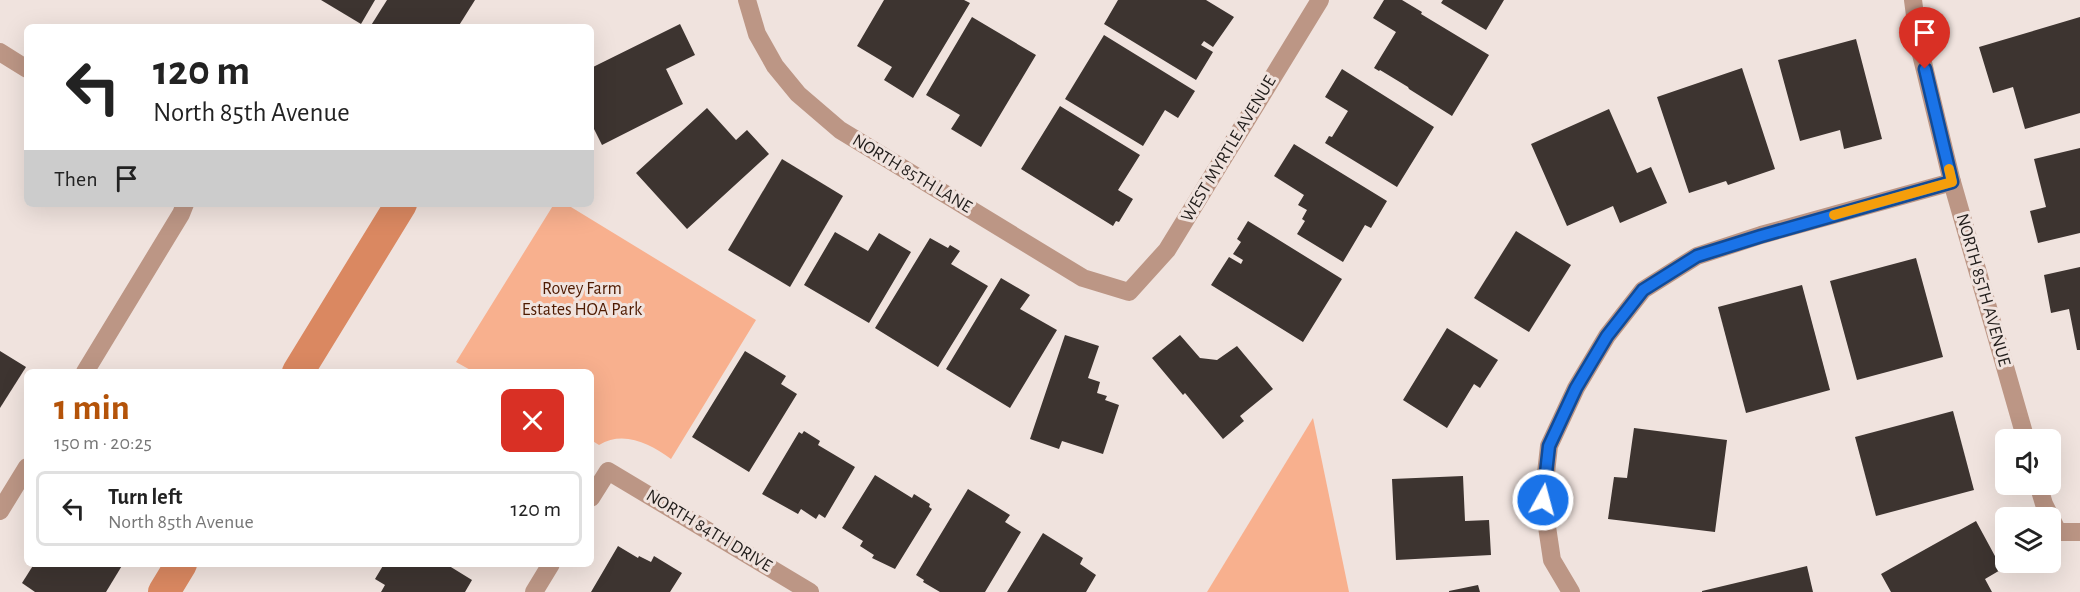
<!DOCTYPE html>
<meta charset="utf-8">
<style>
body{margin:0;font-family:"Alegreya Sans",sans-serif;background:#f2f2f2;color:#222;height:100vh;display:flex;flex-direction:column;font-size:22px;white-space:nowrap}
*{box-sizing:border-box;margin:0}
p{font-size:20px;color:#767676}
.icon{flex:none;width:33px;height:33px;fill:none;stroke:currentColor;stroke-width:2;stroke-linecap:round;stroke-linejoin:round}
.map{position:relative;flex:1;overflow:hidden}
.side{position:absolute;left:24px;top:369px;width:570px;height:198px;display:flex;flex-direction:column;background:#fff;border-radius:9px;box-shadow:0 6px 24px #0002}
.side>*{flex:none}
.top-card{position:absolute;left:24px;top:24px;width:570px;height:183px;border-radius:9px;box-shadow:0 6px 24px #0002;background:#fff;color:#222;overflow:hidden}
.controls{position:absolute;left:1995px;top:429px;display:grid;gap:12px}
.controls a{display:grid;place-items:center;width:66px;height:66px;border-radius:9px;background:#fff;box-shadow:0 6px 24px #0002;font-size:30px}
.pin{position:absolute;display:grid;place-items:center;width:51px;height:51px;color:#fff;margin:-62px -26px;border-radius:50% 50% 50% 0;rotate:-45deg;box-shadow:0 0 6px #0007}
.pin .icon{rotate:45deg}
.me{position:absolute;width:66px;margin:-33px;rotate:7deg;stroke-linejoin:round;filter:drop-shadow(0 0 4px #0008)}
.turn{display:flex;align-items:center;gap:21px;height:126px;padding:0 30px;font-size:27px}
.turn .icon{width:78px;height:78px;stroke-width:2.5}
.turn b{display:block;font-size:42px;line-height:51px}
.then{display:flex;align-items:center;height:57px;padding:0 30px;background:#0003;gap:12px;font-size:22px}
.round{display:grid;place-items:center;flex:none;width:63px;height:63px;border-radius:9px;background:#f2f2f2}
.overview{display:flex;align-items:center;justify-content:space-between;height:102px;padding:0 30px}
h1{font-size:36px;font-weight:700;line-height:45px;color:#b45309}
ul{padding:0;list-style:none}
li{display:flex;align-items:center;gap:18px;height:75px;margin:0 12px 9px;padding:0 18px;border:3px solid #e0e0e0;border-radius:9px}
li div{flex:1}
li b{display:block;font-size:22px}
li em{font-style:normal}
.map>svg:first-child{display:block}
</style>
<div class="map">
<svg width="2080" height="592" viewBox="0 0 2080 592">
<rect width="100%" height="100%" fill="#f0e3de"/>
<g fill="#f8b08e">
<path d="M554 204H566L756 320 671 459C650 444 624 430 599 445L591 440V372H474L456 362Z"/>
<path d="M1313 418 1349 592H1207Z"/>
</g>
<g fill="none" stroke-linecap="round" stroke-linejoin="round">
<g stroke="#da8861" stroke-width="32">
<path d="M298 372 401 204"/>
<path d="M164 592 181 564"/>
</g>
</g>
<g fill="#3d3430">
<path d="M321 0H375L361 24Z"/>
<path d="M387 0H475L458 27H370Z"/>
<path d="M884 0H964L970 3 913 98 884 80 892 67 857 46Z"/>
<path d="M1118 0H1206L1234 17 1213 47 1204 41 1201 45 1213 52 1196 80 1104 24Z"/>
<path d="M1384 0H1402L1422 12 1421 14 1489 55 1452 116 1409 89 1408 87 1380 70 1379 71 1374 68 1396 32 1373 18Z"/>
<path d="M1443 0H1504L1486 30 1441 3Z"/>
<path d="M972 17 1036 55 981 147 951 129 960 115 926 95Z"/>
<path d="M2080 17V113L2025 129 2013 87 1993 93 1979 47Z"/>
<path d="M680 24 695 55 666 69 683 104 602 145 591 123V68Z"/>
<path d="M1104 35 1195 91 1178 118 1165 110 1143 146 1065 99Z"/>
<path d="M1856 39 1882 139 1844 149 1840 130 1800 141 1778 60Z"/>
<path d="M1742 68 1775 169 1728 185 1726 181 1689 193 1657 97Z"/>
<path d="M1342 69 1434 127 1397 187 1325 143 1329 136 1332 137 1348 111 1325 97Z"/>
<path d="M1060 106 1140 155 1118 190 1133 199 1119 222 1116 221 1113 226 1021 169Z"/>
<path d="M707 108 736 140 747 130 769 154 687 229 636 173Z"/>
<path d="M1609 109 1637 173 1651 167 1667 203 1620 223 1613 206 1567 226 1531 144Z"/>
<path d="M1294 144 1387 201 1371 228 1365 225 1343 262 1297 234 1305 221 1302 219 1307 210 1298 205 1304 195 1274 176Z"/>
<path d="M2080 148V233L2038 243 2030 211 2046 207 2034 159Z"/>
<path d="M782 159 843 196 790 287 728 250Z"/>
<path d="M1248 221 1342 279 1303 342 1211 285 1229 257 1241 264 1243 260 1233 254 1241 242 1237 239Z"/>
<path d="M1516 231 1571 265 1529 332 1474 298Z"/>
<path d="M835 232 868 251 879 233 911 252 869 323 804 285Z"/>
<path d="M930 238 948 248 950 245 960 251 951 264 988 286 938 367 875 328Z"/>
<path d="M1916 258 1943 357 1857 380 1830 281Z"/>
<path d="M2080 267V350H2077L2069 309 2051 313 2044 275Z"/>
<path d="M1001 278 1030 295 1020 309 1057 330 1010 408 946 369Z"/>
<path d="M1802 285 1830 390 1746 413 1718 307Z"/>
<path d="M1447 328 1498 360 1480 388 1474 384 1447 428 1403 400Z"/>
<path d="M1065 335 1099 346 1088 378 1100 382 1097 393 1107 396 1105 400 1119 405 1103 454 1062 441 1059 449 1030 439Z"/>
<path d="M1180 335 1200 358 1217 360 1237 346 1273 389 1240 416 1244 421 1223 439 1185 393 1183 395 1152 358Z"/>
<path d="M0 351 26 367 0 408Z"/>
<path d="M745 351 786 376 781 384 797 394 749 472 692 437Z"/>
<path d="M1953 411 1974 490 1876 516 1855 437Z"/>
<path d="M1634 428 1727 440 1715 532 1608 519 1614 477 1627 478Z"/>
<path d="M804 431 820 441 818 445 855 467 825 518 819 514 816 519 801 509 798 514 762 494 799 432 802 434Z"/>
<path d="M875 475 912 498 914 494 930 504 929 507 932 509 895 569 872 558 874 555 860 546 863 541 842 528Z"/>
<path d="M1463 476 1465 521 1489 520 1491 555 1396 560 1392 479Z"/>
<path d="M968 489 1010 515 1005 522 1021 532 985 592H940L923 582 924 580 916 575Z"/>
<path d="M1976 521 2002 569 1985 579 1992 592H1891L1881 574Z"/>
<path d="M1043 533 1083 558 1080 564 1096 575 1086 592H1007Z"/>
<path d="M618 546 638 558 639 556 651 562 654 556 682 573 670 592H591Z"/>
<path d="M34 564H123L106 592H35L22 583Z"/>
<path d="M384 564H446L472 580 465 592H381L385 585 375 579Z"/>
<path d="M1807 566 1813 592H1702V591Z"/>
<path d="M1478 585 1480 592H1449V591Z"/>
</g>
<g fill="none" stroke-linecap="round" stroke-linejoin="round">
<g stroke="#bc9685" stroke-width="18">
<path d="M747 0 757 34 775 66 798 94 840 130 1083 278 1129 292 1167 250 1320 0"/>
<path d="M1913 0 1919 46 1952 182 2026 440"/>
<path d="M0 52 27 69"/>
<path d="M85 372 181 214 185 204"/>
<path d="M2038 484 2044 504 2058 532H2080"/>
<path d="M591 498 608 471 810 592"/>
<path d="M0 511 27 467"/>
<path d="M534 592 551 564"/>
<path d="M1571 592 1552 560 1543 500 1549 446 1576 388 1607 336 1643 290 1697 256 1761 235 1952 182"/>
</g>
</g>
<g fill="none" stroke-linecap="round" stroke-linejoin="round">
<g stroke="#114b97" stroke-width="15">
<path id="route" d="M1543 500 1549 446 1576 388 1607 336 1643 290 1697 256 1761 236 1952 182 1925 69"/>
</g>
<use href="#route" stroke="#1a73e8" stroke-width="10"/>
<path stroke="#f59e0b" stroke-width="10" d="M1834 215 1952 182 1949 169"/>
</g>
<g text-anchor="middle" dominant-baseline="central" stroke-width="6" stroke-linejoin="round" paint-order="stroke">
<g font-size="18" fill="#211d1b" stroke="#f0e3de">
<text transform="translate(1229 149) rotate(-59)">WEST MYRTLE AVENUE</text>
<text transform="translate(912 174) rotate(31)">NORTH 85TH LANE</text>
<text transform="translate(1983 290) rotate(74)">NORTH 85TH AVENUE</text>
<text transform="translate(709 531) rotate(31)">NORTH 84TH DRIVE</text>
</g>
<g font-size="18" fill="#4e1a00" stroke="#f0e3de">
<text x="582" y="289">Rovey Farm<tspan x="582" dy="21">Estates HOA Park</tspan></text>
</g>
</g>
</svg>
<div class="controls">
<a><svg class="icon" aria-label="sound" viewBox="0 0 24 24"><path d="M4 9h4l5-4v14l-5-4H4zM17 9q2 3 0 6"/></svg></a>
<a><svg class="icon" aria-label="layers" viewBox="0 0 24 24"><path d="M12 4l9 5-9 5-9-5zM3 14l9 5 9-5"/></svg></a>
</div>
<div class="pin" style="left:1925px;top:69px;background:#d93025"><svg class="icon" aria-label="arrive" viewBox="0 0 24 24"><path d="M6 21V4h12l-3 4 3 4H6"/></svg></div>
<svg class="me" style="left:1543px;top:500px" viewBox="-20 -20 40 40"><circle r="17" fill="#1a73e8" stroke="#fff" stroke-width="3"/><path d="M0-11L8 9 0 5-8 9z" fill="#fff"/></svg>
<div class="top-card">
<div class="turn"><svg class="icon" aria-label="left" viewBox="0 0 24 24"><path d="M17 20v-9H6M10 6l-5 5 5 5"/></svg><div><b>120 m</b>North 85th Avenue</div></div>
<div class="then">Then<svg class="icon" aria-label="arrive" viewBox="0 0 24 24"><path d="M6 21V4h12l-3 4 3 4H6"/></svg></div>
</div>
<section class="side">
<div class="overview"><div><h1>1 min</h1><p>150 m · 20:25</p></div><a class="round" style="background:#d93025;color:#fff"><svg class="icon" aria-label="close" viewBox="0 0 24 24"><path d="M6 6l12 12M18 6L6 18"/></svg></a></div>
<ul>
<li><svg class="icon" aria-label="left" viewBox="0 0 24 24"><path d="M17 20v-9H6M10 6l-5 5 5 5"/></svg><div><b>Turn left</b><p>North 85th Avenue</p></div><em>120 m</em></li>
</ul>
</section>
</div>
